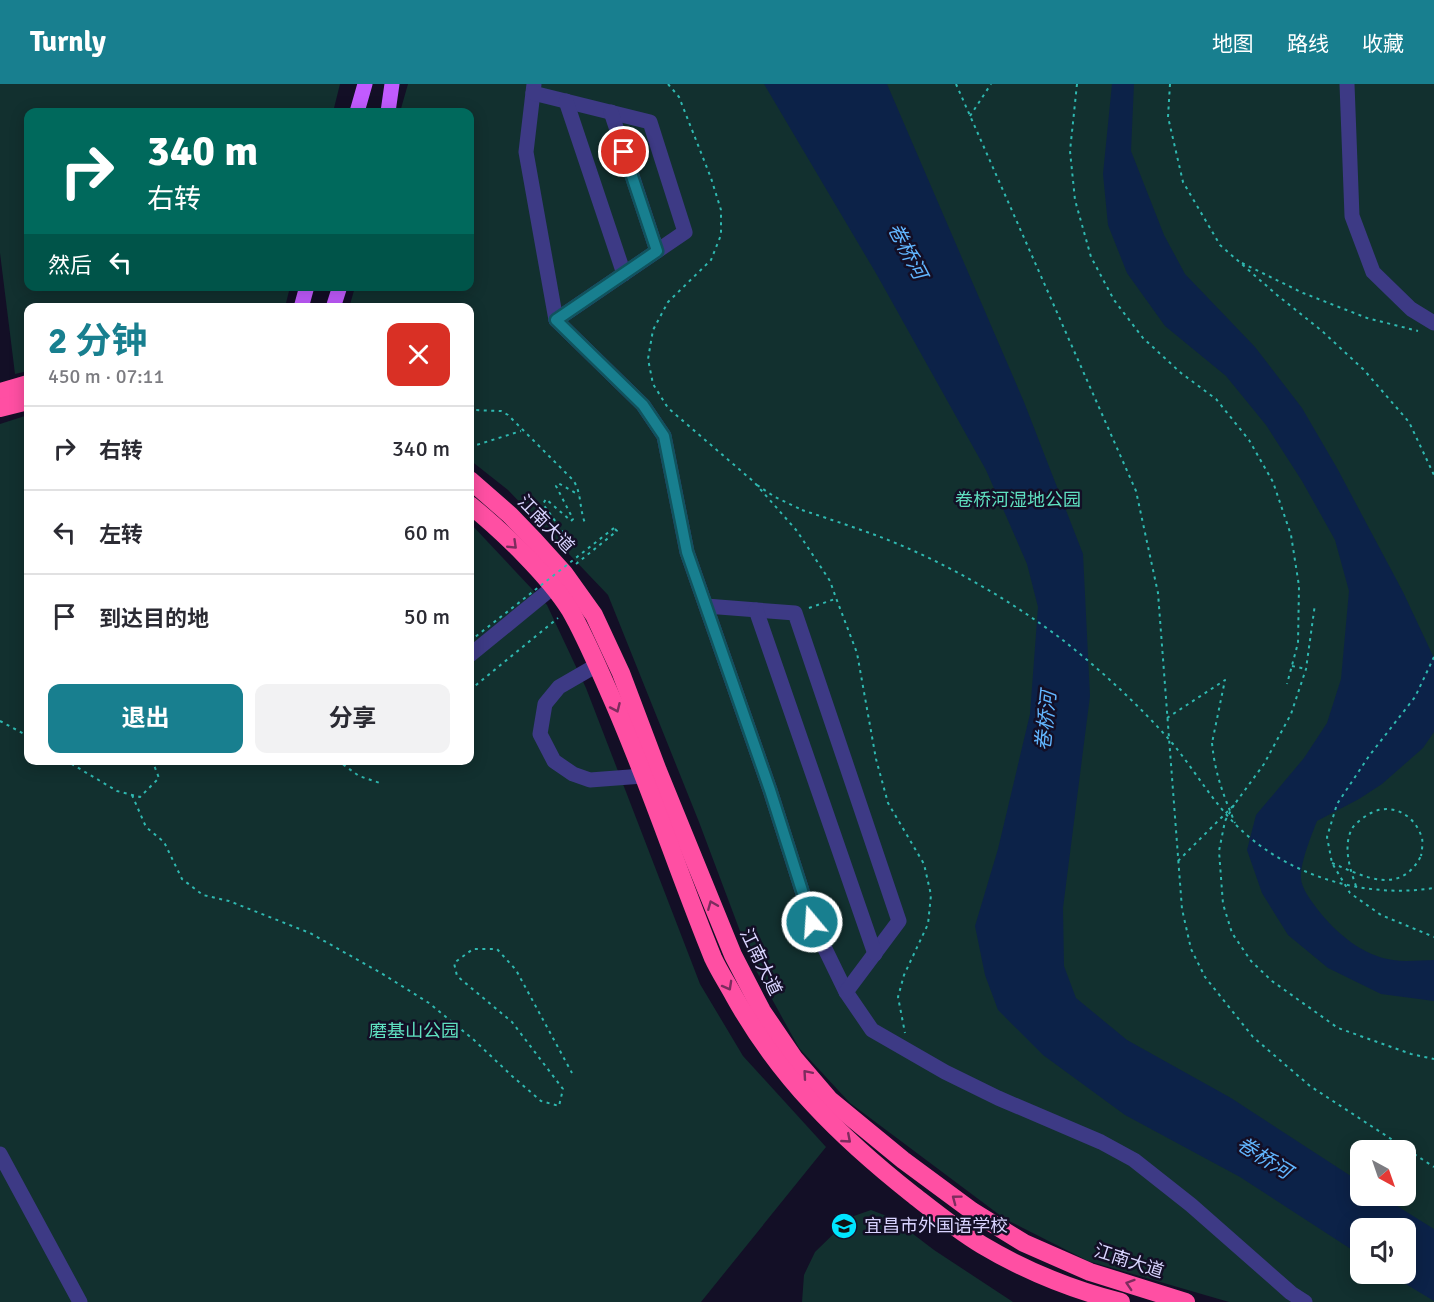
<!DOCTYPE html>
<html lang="zh">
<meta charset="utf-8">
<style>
body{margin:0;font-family:Signika,"Noto Sans SC",sans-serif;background:#f2f2f3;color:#2b2b33;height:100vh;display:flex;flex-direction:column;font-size:22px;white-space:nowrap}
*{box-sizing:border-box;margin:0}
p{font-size:20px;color:#7c7c81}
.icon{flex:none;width:33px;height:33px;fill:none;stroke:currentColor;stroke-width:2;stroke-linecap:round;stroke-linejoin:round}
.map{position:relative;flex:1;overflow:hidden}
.panel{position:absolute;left:24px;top:219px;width:450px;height:462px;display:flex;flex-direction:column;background:#fff;border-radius:12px;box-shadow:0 3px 15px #0003}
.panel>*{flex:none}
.top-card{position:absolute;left:24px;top:24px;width:450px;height:183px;border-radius:12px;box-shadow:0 3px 15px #0003;background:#00695c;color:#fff;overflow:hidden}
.needle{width:39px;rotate:140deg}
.tools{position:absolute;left:1350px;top:1056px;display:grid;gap:12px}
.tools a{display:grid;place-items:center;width:66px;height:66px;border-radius:12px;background:#fff;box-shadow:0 3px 15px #0003;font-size:30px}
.pin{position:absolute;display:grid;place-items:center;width:51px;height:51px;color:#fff;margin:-26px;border:3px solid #fff;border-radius:50%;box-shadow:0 2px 6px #0007}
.me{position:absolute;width:66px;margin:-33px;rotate:342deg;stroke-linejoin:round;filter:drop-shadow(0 0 4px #0008)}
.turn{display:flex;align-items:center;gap:21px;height:126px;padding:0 24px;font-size:27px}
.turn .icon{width:78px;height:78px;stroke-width:2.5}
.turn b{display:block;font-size:42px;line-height:51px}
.then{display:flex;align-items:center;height:57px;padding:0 24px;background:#0003;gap:12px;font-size:22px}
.round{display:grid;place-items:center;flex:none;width:63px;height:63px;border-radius:12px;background:#f2f2f3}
.headline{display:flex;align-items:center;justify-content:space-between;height:102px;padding:0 24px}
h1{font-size:36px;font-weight:700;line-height:45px;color:#187f8f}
.primary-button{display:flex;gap:12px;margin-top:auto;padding:12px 24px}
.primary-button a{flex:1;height:69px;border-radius:12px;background:#187f8f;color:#fff;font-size:24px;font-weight:700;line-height:69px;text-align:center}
.primary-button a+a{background:#f2f2f3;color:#2b2b33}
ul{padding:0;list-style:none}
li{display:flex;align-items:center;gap:18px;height:84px;padding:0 24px;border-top:2px solid #e1e1e2}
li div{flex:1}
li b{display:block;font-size:22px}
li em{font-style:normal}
header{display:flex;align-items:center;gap:36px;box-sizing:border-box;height:84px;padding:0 30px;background:#187f8f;color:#fff}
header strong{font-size:28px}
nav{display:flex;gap:33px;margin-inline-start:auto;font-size:21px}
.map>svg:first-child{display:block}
</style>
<header>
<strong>Turnly</strong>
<nav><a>地图</a><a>路线</a><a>收藏</a></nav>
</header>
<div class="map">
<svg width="1434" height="1218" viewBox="0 0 1434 1218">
<rect width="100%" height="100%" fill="#130f26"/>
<g fill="#12302f" fill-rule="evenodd">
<path d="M0 0H340L333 28H28V202L290 203 285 223 28 224V287L15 290 0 169Z"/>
<path d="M408 0H1434V1218H1229L1088 1177 1005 1135 850 1019 799 964 752 879 699 738 608 511 508 406 470 376V224H349L355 203 470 202V28H400ZM1360 1066H1406V1112H1360ZM1360 1144H1406V1190H1360Z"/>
<path d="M28 331V676H470V439L547 521 586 604 700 900 743 972 826 1063 701 1218H0V340Z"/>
<path d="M871 1126 892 1134 934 1166 1013 1218H802L804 1191 815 1168 851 1133Z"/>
</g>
<g fill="#0c2248">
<path d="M764 0H887L1024 318 1083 470 1090 612 1063 824 1064 882 1076 914 1127 956 1231 1014 1360 1098V1112H1381L1434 1145V1217L1389 1190H1406V1144H1360V1171L1240 1093 1125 1031 1043 971 998 926 985 891 975 842 998 765 1030 630 1038 523 1027 480 986 386 877 191Z"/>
<path d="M1112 0H1134L1131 67 1164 151 1185 190 1255 263 1302 324 1337 384 1403 508 1434 574V648L1423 664 1382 700 1359 715 1317 737C1312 750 1300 779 1301 794 1301 804 1312 818 1318 826 1336 849 1363 872 1393 876 1406 878 1421 876 1434 876V917L1381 910 1328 884 1288 851 1262 809 1247 766 1256 731 1304 674 1327 639 1341 595 1349 507 1335 456 1302 397 1266 341 1226 292 1165 242 1127 189 1108 141 1103 90Z"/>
</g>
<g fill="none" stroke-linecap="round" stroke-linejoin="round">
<g stroke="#2fb8b0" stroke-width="2" stroke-dasharray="3 4.5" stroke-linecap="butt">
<path d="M668 0 679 13 711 94 721 126V151L711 176 668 218 653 246 648 275 653 300 668 324 754 398 797 447 830 497 836 514 857 569 876 675 888 719 924 780 931 811 928 840 904 891 898 913 905 949"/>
<path d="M956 0 1136 407 1158 509 1182 825 1191 865 1205 893 1253 953 1310 1002 1434 1083"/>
<path d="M1077 0 1070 67 1075 116 1091 173 1114 216 1143 254 1181 289 1216 315 1249 356 1273 398 1291 451 1299 502 1298 559 1287 600"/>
<path d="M1170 0 1168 33 1183 98 1220 161 1277 211 1322 247 1364 286 1409 338 1434 391"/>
<path d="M970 32 991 0"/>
<path d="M1242 179 1303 209 1367 234 1418 247"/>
<path d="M470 323 473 326 501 327 508 331 573 396C582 409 579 424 585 439"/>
<path d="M470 363 521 347"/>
<path d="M757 401 775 413 802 426"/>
<path d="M557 459 566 452 543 420 546 415 571 437 573 435 556 402 558 399 579 411"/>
<path d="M576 480 617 447 614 444"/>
<path d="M809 524 835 515"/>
<path d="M1434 573 1415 613 1369 672 1337 720 1327 753 1332 779 1350 809 1381 831 1434 853"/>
<path d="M1292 582 1306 585"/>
<path d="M470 606 558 534"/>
<path d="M1167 634 1225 596 1212 659"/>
<path d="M0 637 28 652"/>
<path d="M65 676 117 707 140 713 159 694 152 676"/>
<path d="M337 676 359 692 380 699"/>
<path d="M132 711 146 743 164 758 182 795 203 811 229 817 310 849 381 889 429 919 474 956 512 992 541 1017 559 1022 563 1005 512 938 457 892 454 879 473 865H497L516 886 572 989"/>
<path d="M1234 721 1225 737 1219 767 1223 820 1232 849 1251 877 1272 897 1338 944 1411 970 1434 975"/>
<path d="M1178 777 1234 721 1264 680 1291 630 1306 585 1315 520"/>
<path d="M1332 779C1365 793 1400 812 1421 772"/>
</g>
<g stroke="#3d3a85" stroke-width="15">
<path d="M534 0 526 68 556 236 643 321 664 352 687 468 770 706 812 838 846 908 872 946 945 988 998 1014 1101 1058 1134 1076 1191 1121 1291 1209 1305 1218"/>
<path d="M1347 0 1352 132 1373 188 1411 225 1434 239"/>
<path d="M533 9 650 38 685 148 556 236"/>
<path d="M566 17 624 190"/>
<path d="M611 28 657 167"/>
<path d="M706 522 795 529 899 837 846 908"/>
<path d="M756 526 875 870"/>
<path d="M470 571 552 504"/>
<path d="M597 581 559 603 545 620 540 650 554 677 573 690 590 696 643 692"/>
<path d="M0 1070 80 1218"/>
</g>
<g stroke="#c25bff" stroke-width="15">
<path d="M357 28 365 0"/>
<path d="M388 28 392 0"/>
<path d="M301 224 307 202"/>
<path d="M333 224 340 202"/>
</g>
<g stroke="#ff4fa3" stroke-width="18">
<path d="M0 308 28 300"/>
<path d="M0 324 28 317"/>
<path d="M470 396 510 431 535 457 564 489 594 531 621 589 658 687 733 871 762 927 794 974 830 1016 903 1076 972 1127 1024 1159 1090 1188 1186 1218"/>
<path d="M470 421C501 446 549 492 570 526 585 552 597 581 609 608 648 695 677 786 713 874 719 887 727 899 734 912 779 993 840 1053 912 1110 935 1128 957 1146 982 1161 1024 1186 1073 1206 1121 1218"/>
</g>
<g stroke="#2fb8b0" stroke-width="2" stroke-dasharray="3 4.5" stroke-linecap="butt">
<path d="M802 426C829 435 857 444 883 454 945 478 1012 517 1064 557 1103 588 1141 623 1173 660 1195 687 1213 718 1237 742 1288 792 1364 815 1434 804"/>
<path d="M470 557 614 444"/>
<path d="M1212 659C1215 690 1223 710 1235 739"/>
<path d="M1356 802C1350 785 1342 761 1353 743 1357 738 1365 732 1371 729 1392 718 1415 731 1422 754 1423 759 1422 766 1421 772"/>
</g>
</g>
<defs><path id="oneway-chevron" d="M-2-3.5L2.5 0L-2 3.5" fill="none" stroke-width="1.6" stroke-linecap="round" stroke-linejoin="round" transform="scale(1.5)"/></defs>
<g stroke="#7d2c5e">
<use href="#oneway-chevron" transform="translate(513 461) rotate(44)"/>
<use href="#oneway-chevron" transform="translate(616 624) rotate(66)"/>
<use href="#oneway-chevron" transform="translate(712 821) rotate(-112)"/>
<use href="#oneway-chevron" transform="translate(728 902) rotate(61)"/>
<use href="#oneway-chevron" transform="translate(807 990) rotate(-131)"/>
<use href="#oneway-chevron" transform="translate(847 1055) rotate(41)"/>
<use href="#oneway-chevron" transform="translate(956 1115) rotate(-143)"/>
<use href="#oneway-chevron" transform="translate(1130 1200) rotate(-162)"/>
</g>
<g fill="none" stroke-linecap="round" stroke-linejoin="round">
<g stroke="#10535d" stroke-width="15">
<path id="route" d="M624 68 657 167 556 236 643 321 664 352 687 468 770 706 812 838"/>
</g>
<use href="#route" stroke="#187f8f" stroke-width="10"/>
</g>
<defs>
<g id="school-disc" transform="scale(1.35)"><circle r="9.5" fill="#00e5ff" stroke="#130f26"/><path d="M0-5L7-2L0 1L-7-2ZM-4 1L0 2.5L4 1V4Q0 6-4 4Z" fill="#111"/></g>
</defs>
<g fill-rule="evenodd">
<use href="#school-disc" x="844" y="1142"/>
</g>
<g text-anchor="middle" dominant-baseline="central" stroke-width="5" stroke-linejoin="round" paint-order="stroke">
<g font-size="18" fill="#5fe0c0" stroke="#130f26">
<text x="1018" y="416">卷桥河湿地公园</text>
<text x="414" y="947">磨基山公园</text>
</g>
<g font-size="18" fill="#d9d4ff" stroke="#130f26">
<text transform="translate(546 440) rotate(46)">江南大道</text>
<text transform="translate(761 878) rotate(64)">江南大道</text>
<text transform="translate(1129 1177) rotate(18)">江南大道</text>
</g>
<g font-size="18" fill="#d9d4ff" stroke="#130f26" text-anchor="start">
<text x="864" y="1142">宜昌市外国语学校</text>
</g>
<g font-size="20" font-style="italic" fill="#62b6ff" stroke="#130f26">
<text transform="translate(907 167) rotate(62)">卷桥河</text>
<text transform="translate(1046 637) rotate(-84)">卷桥河</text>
<text transform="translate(1264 1074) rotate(32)">卷桥河</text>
</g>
</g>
</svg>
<div class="tools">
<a><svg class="needle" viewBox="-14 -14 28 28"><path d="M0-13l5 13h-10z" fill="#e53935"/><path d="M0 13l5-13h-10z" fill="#7c7c81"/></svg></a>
<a><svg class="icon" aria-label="sound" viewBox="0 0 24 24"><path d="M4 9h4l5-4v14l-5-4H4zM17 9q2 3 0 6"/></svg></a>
</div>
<div class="pin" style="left:624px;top:68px;background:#d93025"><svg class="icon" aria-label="arrive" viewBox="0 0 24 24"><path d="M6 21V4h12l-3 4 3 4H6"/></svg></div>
<svg class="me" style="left:812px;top:838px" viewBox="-20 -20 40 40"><circle r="17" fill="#187f8f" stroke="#fff" stroke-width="3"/><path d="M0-11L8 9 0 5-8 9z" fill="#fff"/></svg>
<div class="top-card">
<div class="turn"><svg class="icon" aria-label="right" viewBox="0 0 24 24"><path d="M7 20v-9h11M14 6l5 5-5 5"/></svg><div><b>340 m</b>右转</div></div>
<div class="then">然后<svg class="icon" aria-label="left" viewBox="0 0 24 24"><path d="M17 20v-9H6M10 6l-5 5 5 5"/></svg></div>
</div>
<section class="panel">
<div class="headline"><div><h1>2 分钟</h1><p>450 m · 07:11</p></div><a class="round" style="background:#d93025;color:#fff"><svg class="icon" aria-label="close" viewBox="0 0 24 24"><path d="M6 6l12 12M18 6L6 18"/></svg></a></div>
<ul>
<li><svg class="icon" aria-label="right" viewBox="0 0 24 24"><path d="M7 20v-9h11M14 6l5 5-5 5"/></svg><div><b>右转</b></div><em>340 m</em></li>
<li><svg class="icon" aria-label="left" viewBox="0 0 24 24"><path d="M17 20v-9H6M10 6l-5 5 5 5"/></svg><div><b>左转</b></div><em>60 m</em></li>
<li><svg class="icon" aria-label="arrive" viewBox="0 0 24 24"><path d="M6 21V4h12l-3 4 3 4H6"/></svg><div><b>到达目的地</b></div><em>50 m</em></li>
</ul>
<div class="primary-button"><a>退出</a><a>分享</a></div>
</section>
</div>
